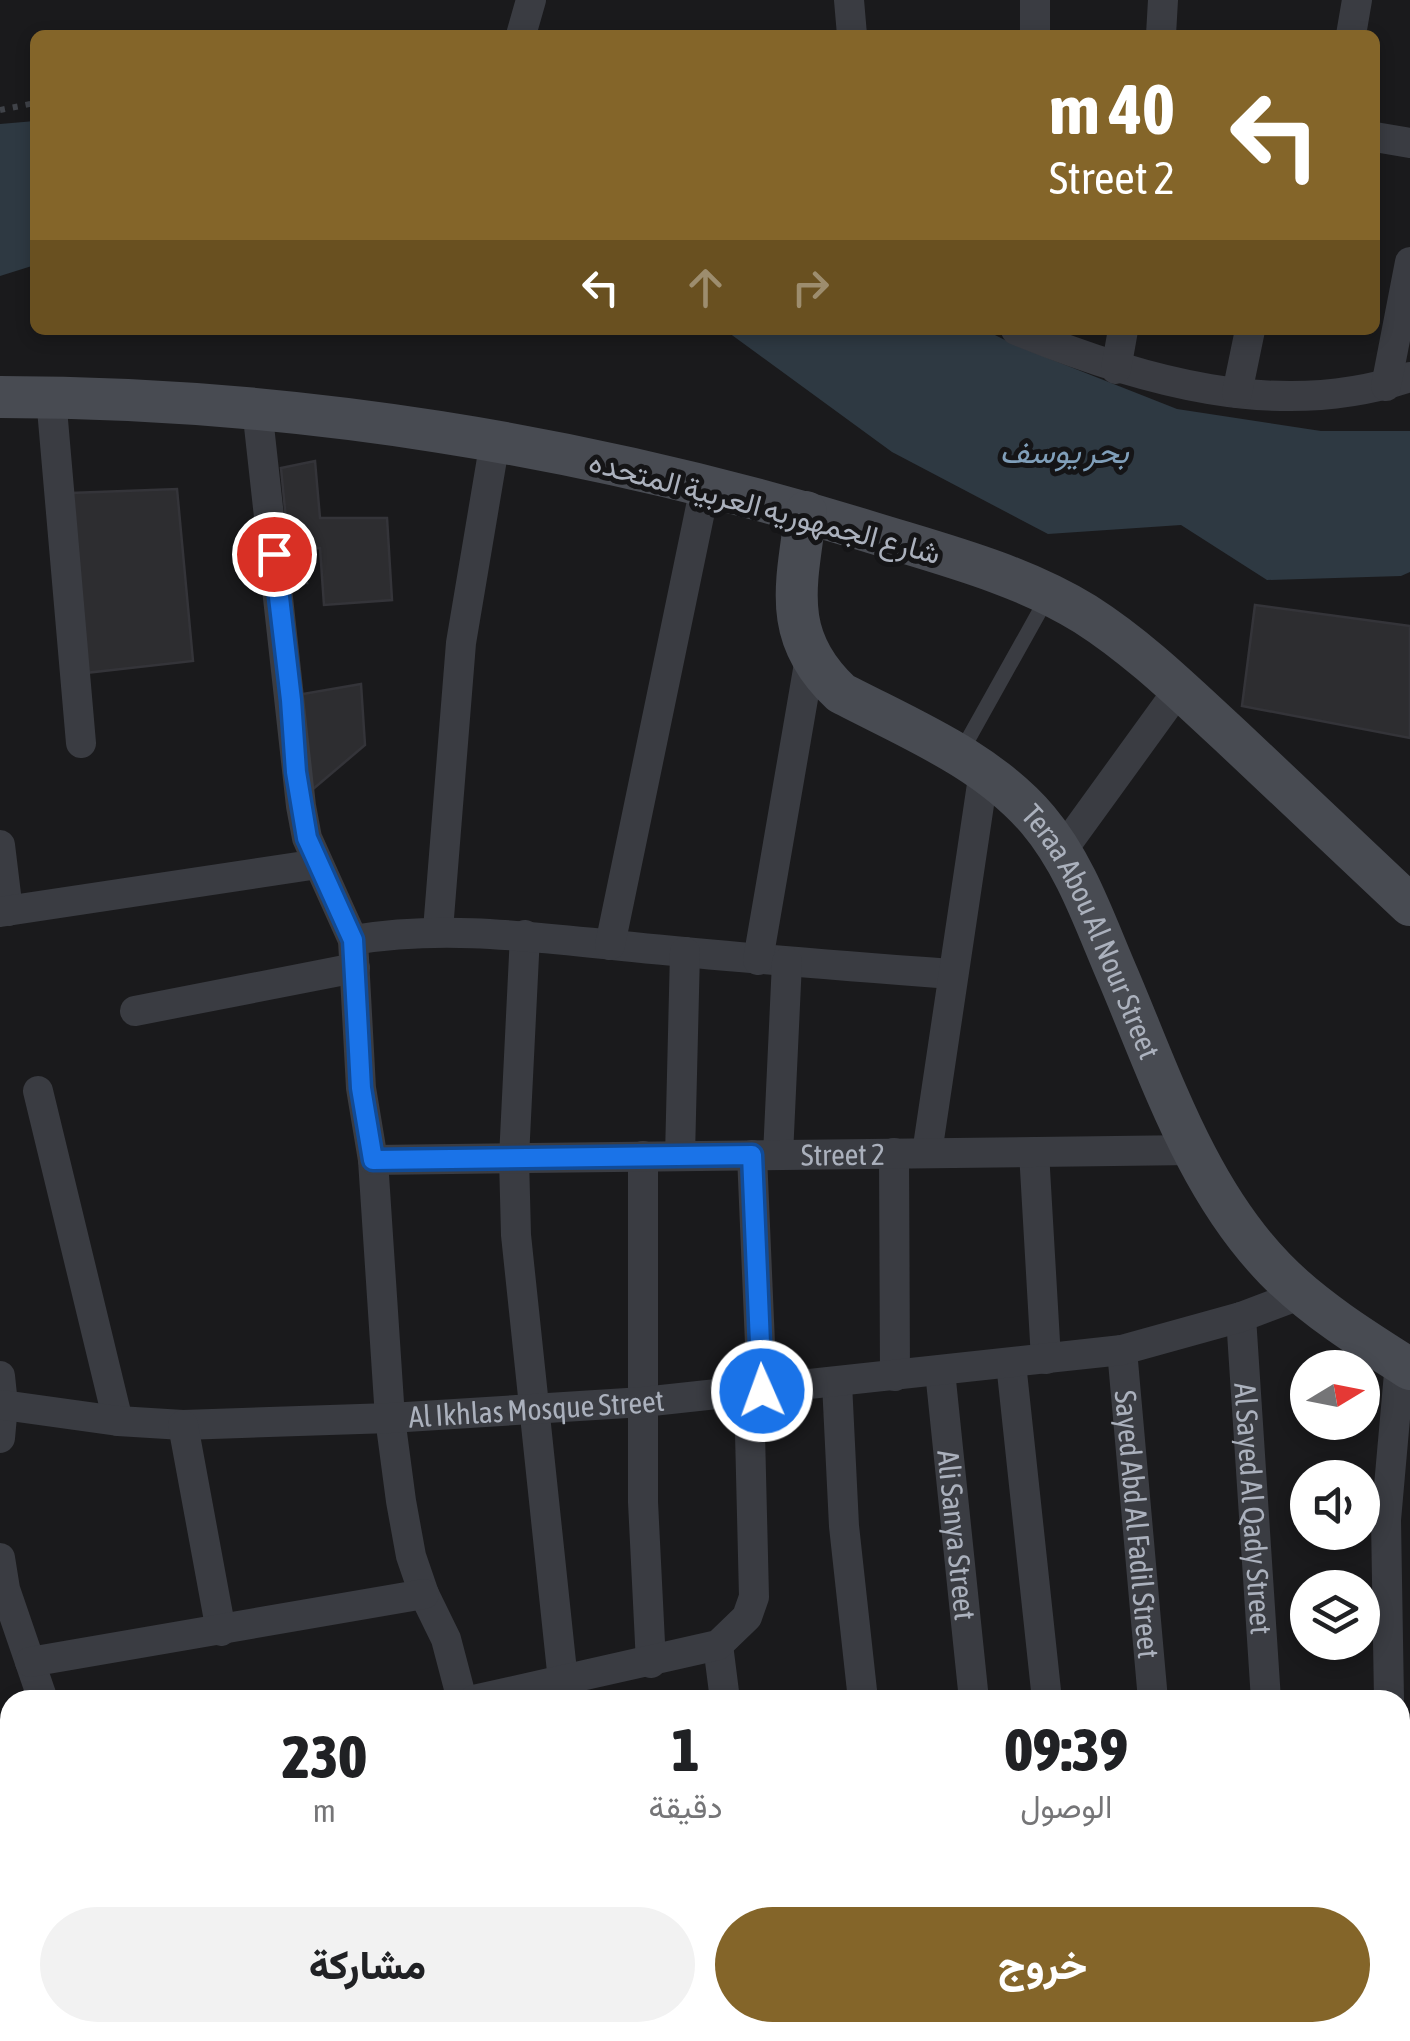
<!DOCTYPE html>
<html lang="ar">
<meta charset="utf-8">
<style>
body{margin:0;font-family:"Asap Condensed",Vazirmatn,sans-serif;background:#f2f2f2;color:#202124;direction:rtl;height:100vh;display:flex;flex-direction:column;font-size:38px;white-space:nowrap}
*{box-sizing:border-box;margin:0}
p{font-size:32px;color:#757577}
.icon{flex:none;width:55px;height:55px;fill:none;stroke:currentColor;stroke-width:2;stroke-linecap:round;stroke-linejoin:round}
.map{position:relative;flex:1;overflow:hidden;direction:ltr}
.details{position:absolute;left:0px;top:1690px;width:1410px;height:352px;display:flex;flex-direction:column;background:#fff;border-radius:30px 30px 0 0;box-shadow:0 5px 15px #0003;direction:rtl}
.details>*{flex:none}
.banner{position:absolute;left:30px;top:30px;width:1350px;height:305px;border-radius:15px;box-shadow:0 5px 15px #0003;direction:rtl;background:#846529;color:#fff;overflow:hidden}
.needle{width:65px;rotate:80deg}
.tools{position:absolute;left:1290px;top:1350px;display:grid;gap:20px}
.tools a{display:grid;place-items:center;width:90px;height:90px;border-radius:50%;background:#fff;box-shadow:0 5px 15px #0003;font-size:50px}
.pin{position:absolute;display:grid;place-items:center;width:85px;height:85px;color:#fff;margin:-42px;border:5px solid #fff;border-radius:50%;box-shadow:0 2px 10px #0007}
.me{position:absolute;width:110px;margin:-55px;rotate:358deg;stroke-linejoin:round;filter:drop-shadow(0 0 8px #0008)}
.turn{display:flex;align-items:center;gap:35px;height:210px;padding:0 40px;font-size:45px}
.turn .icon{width:130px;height:130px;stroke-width:2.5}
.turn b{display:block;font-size:70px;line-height:85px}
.lanes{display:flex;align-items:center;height:95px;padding:0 40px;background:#0003;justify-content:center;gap:50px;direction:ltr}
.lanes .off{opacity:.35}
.eta{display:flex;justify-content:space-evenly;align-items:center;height:170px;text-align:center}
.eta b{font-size:60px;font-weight:800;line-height:70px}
.cta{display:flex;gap:20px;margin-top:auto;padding:20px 40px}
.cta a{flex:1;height:115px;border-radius:60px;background:#846529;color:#fff;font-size:40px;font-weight:800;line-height:115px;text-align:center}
.cta a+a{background:#f2f2f2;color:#202124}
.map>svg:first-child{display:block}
</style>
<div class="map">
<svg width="1410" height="2041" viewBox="0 0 1410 2041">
<rect width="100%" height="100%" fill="#1a1a1c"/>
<g fill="#2e3942">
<path d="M35 121V265L0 276V124Z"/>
<path d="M725 330H985L1015 345 1177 409 1321 431H1410V572L1401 576 1267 580 1181 525 1048 534 892 452Z"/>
</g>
<g fill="#2d2d30" stroke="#343439" stroke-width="2.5">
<path d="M315 461 320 518H387L392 600 324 605 320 548 299 550 307 583 292 582 281 468Z"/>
<path d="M177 489 193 661 85 673 71 493Z"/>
<path d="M1255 605 1410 626V738L1242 706Z"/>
<path d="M361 684 365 745 306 795 297 695Z"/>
</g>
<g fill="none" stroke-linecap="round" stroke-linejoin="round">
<path stroke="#404349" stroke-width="6" stroke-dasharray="5 8" stroke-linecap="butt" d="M0 110 35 103"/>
<path stroke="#3a3c42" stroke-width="15" d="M961 752 1047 598"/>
<g stroke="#3a3c42" stroke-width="30">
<path d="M849 0 852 35"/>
<path d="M1035 0V35"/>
<path d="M521 35 531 0"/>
<path d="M1161 35 1163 0"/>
<path d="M1351 35 1357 0"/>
<path d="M1375 137 1410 143"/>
<path d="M1016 330C1138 380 1279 422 1410 377"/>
<path d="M1116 369 1123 330"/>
<path d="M1386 386 1410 262"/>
<path d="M1237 393 1250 330"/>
<path d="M51 397 81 743"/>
<path d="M257 408 301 806 307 838 353 940 361 1088 373 1160 390 1418 401 1501 411 1556 424 1594 446 1639 462 1700"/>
<path d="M0 845 8 911"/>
<path d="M1061 852 1179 689"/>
<path d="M0 912 318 864"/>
<path d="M438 930 461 643 495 441"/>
<path d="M525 935 514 1158 516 1235 563 1681"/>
<path d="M353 940C448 924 539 938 633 947 739 958 845 966 952 974"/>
<path d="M610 945 705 487"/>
<path d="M758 960 810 658"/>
<path d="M135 1011 355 968"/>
<path d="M38 1091 118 1421"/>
<path d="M1034 1152 1046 1359"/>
<path d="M894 1153 895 1376"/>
<path d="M927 1153 984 771"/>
<path d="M752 1155 762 1391"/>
<path d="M778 1155 787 962"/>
<path d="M643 1156V1502L651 1663"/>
<path d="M680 1156 685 952"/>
<path id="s1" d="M373 1160 1193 1150"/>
<path id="s2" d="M1241 1317 1266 1700"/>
<path id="s3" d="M1122 1350 1153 1700"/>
<path d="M1011 1363 1047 1700"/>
<path id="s4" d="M940 1371 974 1700"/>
<path d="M0 1376 3 1405 0 1438"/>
<path d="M837 1383 844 1526 863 1700"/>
<path id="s5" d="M3 1405 118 1421 183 1425 390 1418 643 1402 1122 1350 1241 1317 1302 1294"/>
<path d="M183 1425 221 1631"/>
<path d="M0 1558 5 1589 43 1700"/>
<path d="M718 1645 725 1700"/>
<path d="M30 1662 424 1594"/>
<path d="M474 1700 718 1645 747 1617 754 1597 749 1392"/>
<path d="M1389 1700 1386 1520 1400 1362"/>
<path d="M1400 1954 1410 1953"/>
<path d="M137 2032 139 2041"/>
<path d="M761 2032 762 2041"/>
<path d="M902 2032V2041"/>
<path d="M1008 2032 1009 2041"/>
<path d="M1181 2032 1182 2041"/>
<path d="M1314 2032 1315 2041"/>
<path d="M502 2041 501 2038 552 2032"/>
</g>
<g stroke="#484b52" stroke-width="42">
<path d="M0 397C293 397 587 445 867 531 941 554 1018 573 1085 614 1140 649 1186 695 1234 739 1292 794 1351 849 1410 905"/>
<path id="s6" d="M806 512C796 586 781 637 841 693 910 729 987 760 1038 820 1076 865 1095 923 1118 976 1161 1077 1197 1189 1275 1269 1313 1308 1364 1340 1410 1369"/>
</g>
</g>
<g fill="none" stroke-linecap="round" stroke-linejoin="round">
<g stroke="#114b97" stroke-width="25">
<path id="route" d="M274 554 291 700 296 772 307 838 353 940 361 1088 373 1160 752 1155 762 1391"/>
</g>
<use href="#route" stroke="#1a73e8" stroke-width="18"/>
</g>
<g text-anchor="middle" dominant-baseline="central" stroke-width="10" stroke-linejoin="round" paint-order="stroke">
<g font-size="30" fill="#abb1bd" stroke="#151517">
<text transform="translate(765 507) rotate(15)">شارع الجمهوريه العربية المتحده</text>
<text stroke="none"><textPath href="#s6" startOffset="555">Teraa Abou Al Nour Street</textPath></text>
<text stroke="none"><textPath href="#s1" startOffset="470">Street 2</textPath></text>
<text stroke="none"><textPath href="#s5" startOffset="535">Al Ikhlas Mosque Street</textPath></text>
<text stroke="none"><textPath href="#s2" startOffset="192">Al Sayed Al Qady Street</textPath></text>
<text stroke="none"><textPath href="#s3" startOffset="175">Sayed Abd Al Fadil Street</textPath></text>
<text stroke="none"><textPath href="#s4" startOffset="165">Ali Sanya Street</textPath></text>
</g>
<g font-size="32" font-style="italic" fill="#809fba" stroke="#151517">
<text x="1064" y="451">بحر يوسف</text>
</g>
</g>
</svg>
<div class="tools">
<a><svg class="needle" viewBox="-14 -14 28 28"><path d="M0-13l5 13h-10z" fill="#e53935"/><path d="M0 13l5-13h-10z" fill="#757577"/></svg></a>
<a><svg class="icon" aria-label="sound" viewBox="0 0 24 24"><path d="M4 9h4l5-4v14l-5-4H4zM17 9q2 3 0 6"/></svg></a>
<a><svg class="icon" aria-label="layers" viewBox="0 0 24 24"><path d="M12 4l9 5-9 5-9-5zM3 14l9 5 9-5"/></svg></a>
</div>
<div class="pin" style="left:274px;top:554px;background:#d93025"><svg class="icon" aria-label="arrive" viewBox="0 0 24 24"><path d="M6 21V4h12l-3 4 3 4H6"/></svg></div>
<svg class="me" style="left:762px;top:1391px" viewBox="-20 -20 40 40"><circle r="17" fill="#1a73e8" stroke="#fff" stroke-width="3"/><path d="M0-11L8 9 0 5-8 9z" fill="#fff"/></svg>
<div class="banner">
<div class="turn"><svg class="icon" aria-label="left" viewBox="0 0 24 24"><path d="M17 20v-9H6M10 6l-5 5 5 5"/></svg><div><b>40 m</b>Street 2</div></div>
<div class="lanes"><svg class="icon" aria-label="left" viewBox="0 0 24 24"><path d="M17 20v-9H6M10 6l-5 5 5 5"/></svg><svg class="icon off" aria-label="ahead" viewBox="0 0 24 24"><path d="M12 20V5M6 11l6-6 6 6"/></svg><svg class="icon off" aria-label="right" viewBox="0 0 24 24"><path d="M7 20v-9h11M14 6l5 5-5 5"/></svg></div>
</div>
<section class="details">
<div class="eta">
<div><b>09:39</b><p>الوصول</p></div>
<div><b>1</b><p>دقيقة</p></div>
<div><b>230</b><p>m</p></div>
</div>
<div class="cta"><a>خروج</a><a>مشاركة</a></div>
</section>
</div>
